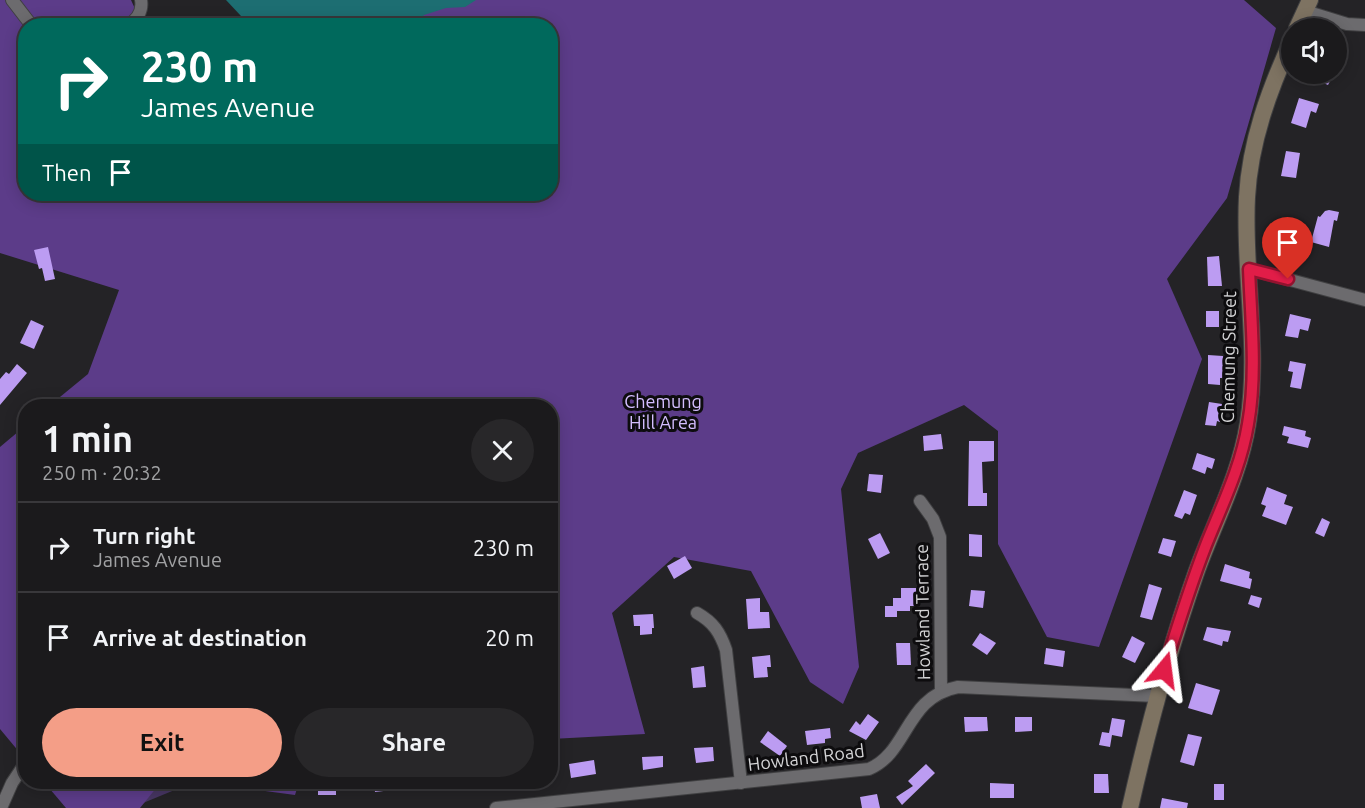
<!DOCTYPE html>
<meta charset="utf-8">
<style>
body{margin:0;font-family:Ubuntu,sans-serif;background:#282729;color:#f1f3f6;height:100vh;display:flex;flex-direction:column;font-size:22px;white-space:nowrap}
*{box-sizing:border-box;margin:0}
p{font-size:20px;color:#a0a1a3}
.icon{flex:none;width:33px;height:33px;fill:none;stroke:currentColor;stroke-width:2;stroke-linecap:round;stroke-linejoin:round}
.map{position:relative;flex:1;overflow:hidden}
.drawer{position:absolute;left:18px;top:399px;width:540px;height:390px;display:flex;flex-direction:column;background:#1b1a1c;border-radius:24px;box-shadow:0 3px 15px #0003,0 0 0 2px #39383b}
.drawer>*{flex:none}
.guide{position:absolute;left:18px;top:18px;width:540px;height:183px;border-radius:24px;box-shadow:0 3px 15px #0003,0 0 0 2px #39383b;background:#00695c;color:#fff;overflow:hidden}
.controls{position:absolute;left:1281px;top:18px;display:grid;gap:12px}
.controls a{display:grid;place-items:center;width:66px;height:66px;border-radius:50%;background:#1b1a1c;box-shadow:0 3px 15px #0003,0 0 0 2px #39383b;font-size:30px}
.pin{position:absolute;display:grid;place-items:center;width:51px;height:51px;color:#fff;margin:-62px -26px;border-radius:50% 50% 50% 0;rotate:-45deg;box-shadow:0 0 6px #0007}
.pin .icon{rotate:45deg}
.me{position:absolute;width:66px;margin:-33px;rotate:16deg;stroke-linejoin:round;filter:drop-shadow(0 0 4px #0008)}
.turn{display:flex;align-items:center;gap:21px;height:126px;padding:0 24px;font-size:27px}
.turn .icon{width:78px;height:78px;stroke-width:2.5}
.turn b{display:block;font-size:42px;line-height:51px}
.then{display:flex;align-items:center;height:57px;padding:0 24px;background:#0003;gap:12px;font-size:22px}
.round{display:grid;place-items:center;flex:none;width:63px;height:63px;border-radius:32px;background:#282729}
.head{display:flex;align-items:center;justify-content:space-between;height:102px;padding:0 24px}
h1{font-size:36px;font-weight:700;line-height:45px}
.action{display:flex;gap:12px;margin-top:auto;padding:12px 24px}
.action a{flex:1;height:69px;border-radius:36px;background:#f49e87;color:#111;font-size:24px;font-weight:700;line-height:69px;text-align:center}
.action a+a{background:#282729;color:#f1f3f6}
ul{padding:0;list-style:none}
li{display:flex;align-items:center;gap:18px;height:90px;padding:0 24px;border-top:2px solid #39383b}
li div{flex:1}
li b{display:block;font-size:22px}
li em{font-style:normal}
.map>svg:first-child{display:block}
</style>
<div class="map">
<svg width="1365" height="808" viewBox="0 0 1365 808">
<rect width="100%" height="100%" fill="#242326"/>
<path fill="#473663" d="M74 782H194L131 808Z"/>
<g fill="#5c3c89">
<path d="M0 0H131L136 11 121 25 26 26V194H550V26L399 25 436 0H1244L1276 28 1227 198 1167 279 1202 359 1099 647 1047 637 998 544V431L964 405 858 453 841 489 859 667 843 704 810 682 751 571 674 557 612 613 645 734 551 739 550 406H49L88 374 119 290 0 253Z"/>
<path d="M25 426V759L0 729V447Z"/>
<path d="M44 782H161L140 808H66Z"/>
<path d="M199 782H299L295 795Z"/>
</g>
<path fill="#1d6e72" d="M226 0H476L465 7 446 8 424 15 414 26 258 25 241 16Z"/>
<g fill="#bc9cf2">
<path d="M1302 74H1324L1332 77 1328 85Z"/>
<path d="M1299 98 1319 104 1316 113 1311 111 1306 128 1291 123Z"/>
<path d="M1286 151 1300 153 1296 178 1281 176Z"/>
<path d="M1329 210 1339 212 1337 221 1334 220 1329 247 1311 242 1318 216 1320 217 1325 211Z"/>
<path d="M48 247 55 279 45 281 42 268 39 269 34 250Z"/>
<path d="M1219 256 1222 286H1208L1207 257Z"/>
<rect x="1206" y="311" width="13" height="16"/>
<path d="M1290 314 1311 319 1308 331 1300 329 1298 338 1285 336Z"/>
<path d="M31 320 44 326 34 349 20 343Z"/>
<path d="M1208 355 1223 356 1222 378H1220V385L1208 384Z"/>
<path d="M1290 361 1306 364 1301 389 1290 387 1293 372 1288 371Z"/>
<path d="M17 364 27 373 0 405V379L6 372 9 374Z"/>
<path d="M1209 402 1222 404 1220 422 1217 421 1216 426 1205 425Z"/>
<path d="M1284 426 1306 431 1305 436 1311 438 1308 448 1287 443 1289 437 1282 435Z"/>
<path d="M941 434 943 449 924 451 923 436Z"/>
<path d="M969 441H994V461L982 462 983 493H987V506H968Z"/>
<path d="M1197 453 1215 459 1212 469 1207 467 1205 474 1192 469Z"/>
<path d="M869 474 883 475 881 493 867 491Z"/>
<path d="M1267 487 1287 495 1284 504 1293 507 1286 525 1262 516 1266 506 1261 504Z"/>
<path d="M1184 490 1197 495 1190 515 1185 513 1182 519 1174 516Z"/>
<path d="M1322 518 1330 522 1324 537 1315 533Z"/>
<path d="M880 533 890 553 878 559 868 539Z"/>
<path d="M969 534 982 535V557L969 556Z"/>
<path d="M1163 538 1176 541 1171 557 1158 553Z"/>
<path d="M685 556 692 568 674 579 667 566Z"/>
<path d="M1225 564 1250 572 1249 578 1252 579 1250 589 1220 581Z"/>
<path d="M1149 584 1162 588 1152 620 1140 617Z"/>
<path d="M901 588H916L917 606H910V611H897V617H885V606H893V598H901Z"/>
<path d="M971 590 985 591 983 608 969 606Z"/>
<path d="M1251 595 1262 598 1259 608 1248 604Z"/>
<path d="M760 598V612H769L770 628 748 629 746 599Z"/>
<path d="M653 614 654 628H652V634L640 635V626H634L633 615Z"/>
<path d="M1207 627 1231 631 1228 642 1223 641 1222 646 1203 640Z"/>
<path d="M980 633 996 643 987 655 972 645Z"/>
<path d="M1132 636 1145 643 1135 663 1122 657Z"/>
<path d="M896 643H910L911 665H897Z"/>
<path d="M1046 648 1065 651 1063 667 1044 664Z"/>
<path d="M770 655 771 667H767L768 677 754 678 752 657Z"/>
<path d="M704 666 706 687 693 688 691 668Z"/>
<path d="M1196 683 1220 690 1212 715 1188 708Z"/>
<path d="M868 714 879 722 866 740 849 731 856 721 860 725Z"/>
<path d="M964 717H987L988 731 965 732Z"/>
<path d="M1015 717H1032V731L1015 732Z"/>
<path d="M1112 718 1125 720 1122 737 1112 735 1110 747 1099 745 1102 732 1109 733Z"/>
<path d="M830 728 831 738 825 739V743L807 745 805 731Z"/>
<path d="M768 731 787 746 780 756 760 742Z"/>
<path d="M1188 734 1202 737 1194 766 1180 762Z"/>
<path d="M713 747 714 761 696 763 694 748Z"/>
<path d="M663 756V767L643 770 642 757Z"/>
<path d="M594 760 596 774 571 778 569 764Z"/>
<path d="M926 764 935 773 902 805 896 797 913 786 908 781Z"/>
<path d="M1094 774H1108L1109 793H1094Z"/>
<rect x="318" y="782" width="18" height="13"/>
<path d="M374 782H391L392 790 375 792Z"/>
<path d="M990 783 1014 784V798H990Z"/>
<rect x="1214" y="784" width="10" height="16"/>
<path d="M877 794 880 808H862L860 797Z"/>
<path d="M1162 798 1188 803 1187 808H1160Z"/>
</g>
<g fill="none" stroke-linecap="round" stroke-linejoin="round">
<g stroke="#404042" stroke-width="14">
<g id="street">
<path d="M12 0 32 26"/>
<path d="M1305 11 1347 24 1365 25"/>
<path d="M127 26C137 20 143 11 141 0"/>
<path d="M1249 269 1365 300"/>
<path d="M920 501 933 519 940 537 941 692"/>
<path d="M697 613C713 622 720 632 726 650L741 783"/>
<path d="M1 808 12 783 22 768"/>
<path d="M496 808 869 769C909 752 905 697 958 687L1156 696"/>
</g>
</g>
<g stroke="#404042" stroke-width="18">
<g id="secondary">
<path d="M1297 28 1310 0"/>
<path d="M1130 808C1148 728 1169 650 1196 573 1214 523 1240 475 1248 423 1260 348 1243 272 1247 197 1250 142 1269 90 1292 40"/>
</g>
</g>
<use href="#street" stroke="#6c6b6e" stroke-width="12"/>
<use href="#secondary" stroke="#7e7362" stroke-width="16"/>
</g>
<g fill="none" stroke-linecap="round" stroke-linejoin="round">
<g stroke="#92132f" stroke-width="15">
<path id="route" d="M1164 670C1177 628 1190 586 1206 545 1222 505 1241 467 1248 424 1257 374 1251 320 1249 269L1288 279"/>
</g>
<use href="#route" stroke="#e11d48" stroke-width="10"/>
</g>
<g text-anchor="middle" dominant-baseline="central" stroke-width="6" stroke-linejoin="round" paint-order="stroke">
<g font-size="18" fill="#d3d3d5" stroke="#0d0c0e">
<text transform="translate(1228 357) rotate(-89)">Chemung Street</text>
<text transform="translate(922 612) rotate(-91)">Howland Terrace</text>
<text transform="translate(806 757) rotate(-7)">Howland Road</text>
</g>
<g font-size="18" fill="#d4beff" stroke="#0d0c0e">
<text x="663" y="401">Chemung<tspan x="663" dy="21">Hill Area</tspan></text>
</g>
</g>
</svg>
<div class="controls">
<a><svg class="icon" aria-label="sound" viewBox="0 0 24 24"><path d="M4 9h4l5-4v14l-5-4H4zM17 9q2 3 0 6"/></svg></a>
</div>
<div class="pin" style="left:1288px;top:279px;background:#d93025"><svg class="icon" aria-label="arrive" viewBox="0 0 24 24"><path d="M6 21V4h12l-3 4 3 4H6"/></svg></div>
<svg class="me" style="left:1164px;top:670px" viewBox="-20 -20 40 40"><path d="M0-17L14 15 0 8-14 15z" fill="#e11d48" stroke="#fff" stroke-width="4"/></svg>
<div class="guide">
<div class="turn"><svg class="icon" aria-label="right" viewBox="0 0 24 24"><path d="M7 20v-9h11M14 6l5 5-5 5"/></svg><div><b>230 m</b>James Avenue</div></div>
<div class="then">Then<svg class="icon" aria-label="arrive" viewBox="0 0 24 24"><path d="M6 21V4h12l-3 4 3 4H6"/></svg></div>
</div>
<section class="drawer">
<div class="head"><div><h1>1 min</h1><p>250 m · 20:32</p></div><a class="round"><svg class="icon" aria-label="close" viewBox="0 0 24 24"><path d="M6 6l12 12M18 6L6 18"/></svg></a></div>
<ul>
<li><svg class="icon" aria-label="right" viewBox="0 0 24 24"><path d="M7 20v-9h11M14 6l5 5-5 5"/></svg><div><b>Turn right</b><p>James Avenue</p></div><em>230 m</em></li>
<li><svg class="icon" aria-label="arrive" viewBox="0 0 24 24"><path d="M6 21V4h12l-3 4 3 4H6"/></svg><div><b>Arrive at destination</b></div><em>20 m</em></li>
</ul>
<div class="action"><a>Exit</a><a>Share</a></div>
</section>
</div>
